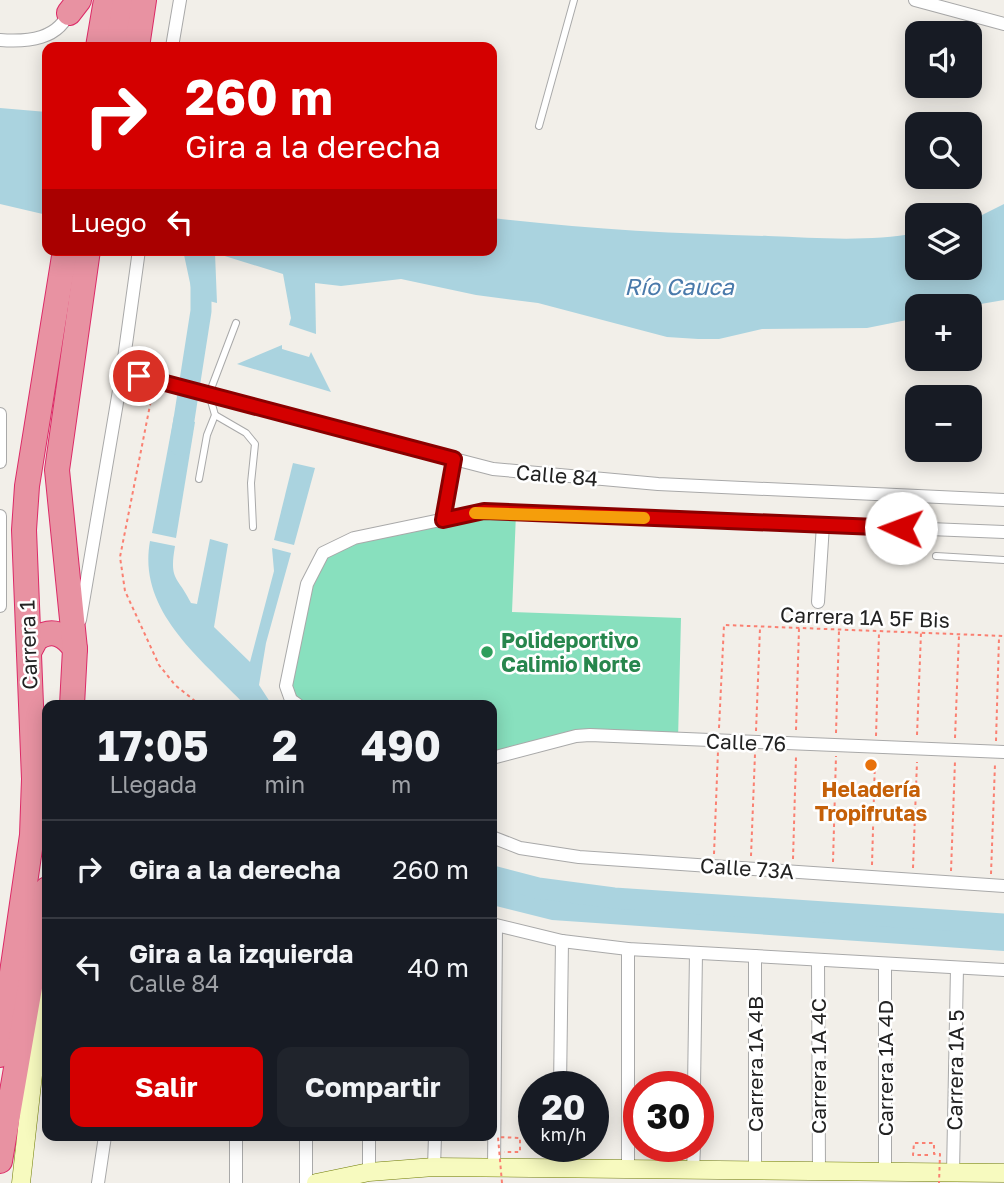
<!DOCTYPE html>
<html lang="es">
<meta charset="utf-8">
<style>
body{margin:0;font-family:"Golos Text",sans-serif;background:#20242c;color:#f1f3f6;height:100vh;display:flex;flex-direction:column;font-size:26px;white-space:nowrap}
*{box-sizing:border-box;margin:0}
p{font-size:23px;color:#9ea1a6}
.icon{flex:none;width:38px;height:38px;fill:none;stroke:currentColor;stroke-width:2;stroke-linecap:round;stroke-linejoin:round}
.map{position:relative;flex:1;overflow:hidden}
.drawer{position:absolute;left:42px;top:700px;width:455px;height:441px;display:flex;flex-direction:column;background:#171b24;border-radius:14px;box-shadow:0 4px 18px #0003}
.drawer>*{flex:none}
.top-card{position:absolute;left:42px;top:42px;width:455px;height:214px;border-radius:14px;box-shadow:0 4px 18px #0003;background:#d40000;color:#fff;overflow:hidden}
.buttons{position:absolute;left:905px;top:21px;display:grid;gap:14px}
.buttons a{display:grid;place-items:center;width:77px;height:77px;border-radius:14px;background:#171b24;box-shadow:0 4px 18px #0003;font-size:35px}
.speed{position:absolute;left:518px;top:1071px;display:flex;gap:14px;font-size:35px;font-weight:700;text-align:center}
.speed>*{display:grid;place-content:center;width:91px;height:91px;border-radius:50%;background:#171b24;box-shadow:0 4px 18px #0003;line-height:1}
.speed small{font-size:18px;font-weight:400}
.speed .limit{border:10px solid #d22;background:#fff;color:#111}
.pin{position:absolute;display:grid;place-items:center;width:60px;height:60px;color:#fff;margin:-30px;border:4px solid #fff;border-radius:50%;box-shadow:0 2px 7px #0007}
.me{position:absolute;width:77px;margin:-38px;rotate:272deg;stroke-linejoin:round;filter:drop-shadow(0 0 5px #0008)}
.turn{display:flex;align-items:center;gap:24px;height:147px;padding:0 28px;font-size:32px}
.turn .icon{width:91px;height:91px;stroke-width:2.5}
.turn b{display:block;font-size:49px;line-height:60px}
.then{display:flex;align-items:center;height:66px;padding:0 28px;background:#0003;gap:14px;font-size:26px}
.eta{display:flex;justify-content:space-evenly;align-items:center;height:119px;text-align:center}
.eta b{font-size:42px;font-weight:700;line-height:49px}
.cta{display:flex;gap:14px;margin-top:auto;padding:14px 28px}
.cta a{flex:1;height:80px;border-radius:14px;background:#d40000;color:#fff;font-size:28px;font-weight:700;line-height:80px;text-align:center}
.cta a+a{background:#20242c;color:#f1f3f6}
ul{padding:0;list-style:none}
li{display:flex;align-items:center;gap:21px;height:98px;padding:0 28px;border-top:2px solid #363941}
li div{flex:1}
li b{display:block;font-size:26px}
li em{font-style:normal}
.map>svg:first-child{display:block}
</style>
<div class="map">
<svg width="1004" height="1183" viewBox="0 0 1004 1183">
<rect width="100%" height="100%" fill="#f2efe9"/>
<path fill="#88e0be" d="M484 511 516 513 512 612 681 618 678 740 590 735 492 758V705H298L288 692 307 584 338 543Z"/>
<g fill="#aad3df">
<path d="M0 108 47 112V215L0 204Z"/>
<path d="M1004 204V300L969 306H917V318L867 328 762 329 719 339H698L667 337 538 303 476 295 401 279 341 286 315 283 316 334 289 325 291 318 283 274 215 253 217 303 193 297 183 250H492V218C584 229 676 234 768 236 818 238 868 242 917 233V268H970V221Z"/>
<path d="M282 345V349L309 357 311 352 331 392 237 364Z"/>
<path d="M174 416 195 422 176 538 152 533Z"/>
<path d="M293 463 315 468 294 545 274 540Z"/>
<path d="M210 539 228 544 214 627 250 662 274 571 272 548 291 553 266 643 259 685 272 705H245C202 659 137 612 150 541L175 546C169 581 177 575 191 603L197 604Z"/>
<path d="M492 883 555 900 1004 931V951L552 920 492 905Z"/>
</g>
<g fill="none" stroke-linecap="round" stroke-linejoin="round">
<g stroke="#aad3df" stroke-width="21">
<path d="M180 445 201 311V250"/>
<path d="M492 876 538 888 614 898 1004 924"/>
</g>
<g stroke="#a9a9a9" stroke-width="8">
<g id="lane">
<path d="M539 126 574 0"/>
<path d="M215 415 209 394 236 323"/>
<path d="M199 479 207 435 215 415 246 433 255 444 251 483 253 527"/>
<path d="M936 556 1004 560"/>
</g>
</g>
<g stroke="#a9a9a9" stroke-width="14">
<g id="street">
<path d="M915 0 1004 24"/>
<path d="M0 40C27 42 60 40 70 9"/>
<path d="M172 47 180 0"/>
<path d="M122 373 493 469 658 484 1004 500"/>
<path d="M0 414V462"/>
<path d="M0 516V606"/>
<path d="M443 520 454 459"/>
<path d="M818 602 823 525"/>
<path d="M80 620 122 373 139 250"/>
<path d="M298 705 291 700 286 686 307 584 323 553 354 538 484 511 1004 532"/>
<path d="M492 758 576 736 590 735 1004 752"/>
<path d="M492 837 520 848 579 857 1004 886"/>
<path d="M492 924 562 941 628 949 1004 970"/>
<path d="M628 949V1170"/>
<path d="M818 960 819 1173"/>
<path d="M560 1087 562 941"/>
<path d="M694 1087 696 953"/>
<path d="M236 1136V1183"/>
<path d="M306 1136V1183"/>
<path d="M434 1167 435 1136"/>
<path d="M560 1169V1146"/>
<path d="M494 1170 496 926"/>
<path d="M693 1171 694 1146"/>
<path d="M369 1172V1136"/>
<path d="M755 1172V956"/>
<path d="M885 1173V964"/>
<path d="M953 1173 957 968"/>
<path d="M98 1183 105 1136"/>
</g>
</g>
<g stroke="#707d05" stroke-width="19">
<g id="secondary">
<path d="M21 1183 47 949"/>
<path d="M316 1183 369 1172 434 1167 1004 1173"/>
</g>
</g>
<g stroke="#dc2a67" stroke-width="26">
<g id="highway">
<path d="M69 13 79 0"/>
<path d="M98 47 106 0"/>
<path d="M118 47 125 0"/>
<path d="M137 47 144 0"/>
<path d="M29 652 36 639C52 628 65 634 75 649"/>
<path d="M72 705 75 649 57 470 88 250"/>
<path d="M0 1055 32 835 34 779 24 530 27 486 65 250"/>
<path d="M0 1161 47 889"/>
</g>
</g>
<g stroke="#fa8072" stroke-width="2" stroke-dasharray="3.5 3.5" stroke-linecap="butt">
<path d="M152 395 120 557 125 591 159 665 175 685 200 705"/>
<path d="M719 728 724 625 1004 636"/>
<path d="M796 730 799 628"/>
<path d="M756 731 760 628"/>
<path d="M836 733 839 630"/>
<path d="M917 735 921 633"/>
<path d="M876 736 879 633"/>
<path d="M955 738 959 635"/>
<path d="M996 741 999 638"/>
<path d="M714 854 718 751"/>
<path d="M751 856 755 754"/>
<path d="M793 859 796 757"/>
<path d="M833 862 836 756"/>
<path d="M872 865 875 759"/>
<path d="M913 868 917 762"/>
<path d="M951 871 955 761"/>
<path d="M991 874 995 764"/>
</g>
<use href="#lane" stroke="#fff" stroke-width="6"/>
<use href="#street" stroke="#fff" stroke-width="12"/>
<use href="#secondary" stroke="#f7fabf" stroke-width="18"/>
<use href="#highway" stroke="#e892a2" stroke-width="24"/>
<g stroke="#fa8072" stroke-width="2" stroke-dasharray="3.5 3.5" stroke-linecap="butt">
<path d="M928 1155H913L914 1143H934V1154H940L939 1183"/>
<path d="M502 1183 498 1137 520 1138V1152H504"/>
</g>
</g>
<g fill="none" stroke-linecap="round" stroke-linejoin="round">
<g stroke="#8a0000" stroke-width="18">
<path id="route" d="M139 376 454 459 443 520 484 511 901 528"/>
</g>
<use href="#route" stroke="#d40000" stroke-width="12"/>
<path stroke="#f59e0b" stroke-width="12" d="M475 513 644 518"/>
</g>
<circle fill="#2e9e5b" stroke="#fff" stroke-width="2.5" cx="487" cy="652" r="7"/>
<circle fill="#e8710a" stroke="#fff" stroke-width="2.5" cx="871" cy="765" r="7"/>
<g text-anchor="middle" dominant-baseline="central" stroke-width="5" stroke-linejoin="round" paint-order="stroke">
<g font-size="21" fill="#222" stroke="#fff">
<text transform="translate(557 475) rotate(5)">Calle 84</text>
<text transform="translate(865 617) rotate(2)">Carrera 1A 5F Bis</text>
<text transform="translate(28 645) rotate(-92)">Carrera 1</text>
<text transform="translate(746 742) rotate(2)">Calle 76</text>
<text transform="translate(747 868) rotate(4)">Calle 73A</text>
<text transform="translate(755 1064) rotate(-90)">Carrera 1A 4B</text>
<text transform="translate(818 1066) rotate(-90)">Carrera 1A 4C</text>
<text transform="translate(885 1068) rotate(-90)">Carrera 1A 4D</text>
<text transform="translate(955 1070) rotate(-89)">Carrera 1A 5</text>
</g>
<g font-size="21" font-weight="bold" fill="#27864d" stroke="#fff" text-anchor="start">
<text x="501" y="640">Polideportivo<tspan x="501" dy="24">Calimio Norte</tspan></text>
</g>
<g font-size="21" font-weight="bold" fill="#c56008" stroke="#fff">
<text x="871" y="789">Heladería<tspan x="871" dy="24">Tropifrutas</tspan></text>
</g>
<g font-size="23" font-style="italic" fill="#4a7aab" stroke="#fff">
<text x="679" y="286">Río Cauca</text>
</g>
</g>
</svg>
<div class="buttons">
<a><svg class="icon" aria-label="sound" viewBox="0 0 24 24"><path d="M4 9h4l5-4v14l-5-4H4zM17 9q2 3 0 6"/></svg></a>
<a><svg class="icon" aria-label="search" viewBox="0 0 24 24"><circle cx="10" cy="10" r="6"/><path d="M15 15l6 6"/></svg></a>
<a><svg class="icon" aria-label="layers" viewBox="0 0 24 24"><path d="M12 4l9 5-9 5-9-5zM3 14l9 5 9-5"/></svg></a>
<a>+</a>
<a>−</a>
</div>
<div class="speed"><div>20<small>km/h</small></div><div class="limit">30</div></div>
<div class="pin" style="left:139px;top:376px;background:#d93025"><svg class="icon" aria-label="arrive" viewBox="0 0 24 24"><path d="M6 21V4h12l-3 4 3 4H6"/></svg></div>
<svg class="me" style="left:901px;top:528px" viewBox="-20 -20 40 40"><circle r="19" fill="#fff"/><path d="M0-13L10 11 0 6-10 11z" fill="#d40000"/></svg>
<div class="top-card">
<div class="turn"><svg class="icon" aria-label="right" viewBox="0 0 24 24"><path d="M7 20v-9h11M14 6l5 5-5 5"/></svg><div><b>260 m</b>Gira a la derecha</div></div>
<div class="then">Luego<svg class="icon" aria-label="left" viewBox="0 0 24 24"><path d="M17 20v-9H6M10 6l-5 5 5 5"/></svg></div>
</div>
<section class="drawer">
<div class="eta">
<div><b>17:05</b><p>Llegada</p></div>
<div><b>2</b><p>min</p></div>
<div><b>490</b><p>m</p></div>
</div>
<ul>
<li><svg class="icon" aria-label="right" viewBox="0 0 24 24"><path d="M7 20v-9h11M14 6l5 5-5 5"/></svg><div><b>Gira a la derecha</b></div><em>260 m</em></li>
<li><svg class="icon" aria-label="left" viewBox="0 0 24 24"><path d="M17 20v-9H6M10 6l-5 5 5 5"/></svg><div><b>Gira a la izquierda</b><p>Calle 84</p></div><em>40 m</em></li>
</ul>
<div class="cta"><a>Salir</a><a>Compartir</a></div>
</section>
</div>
